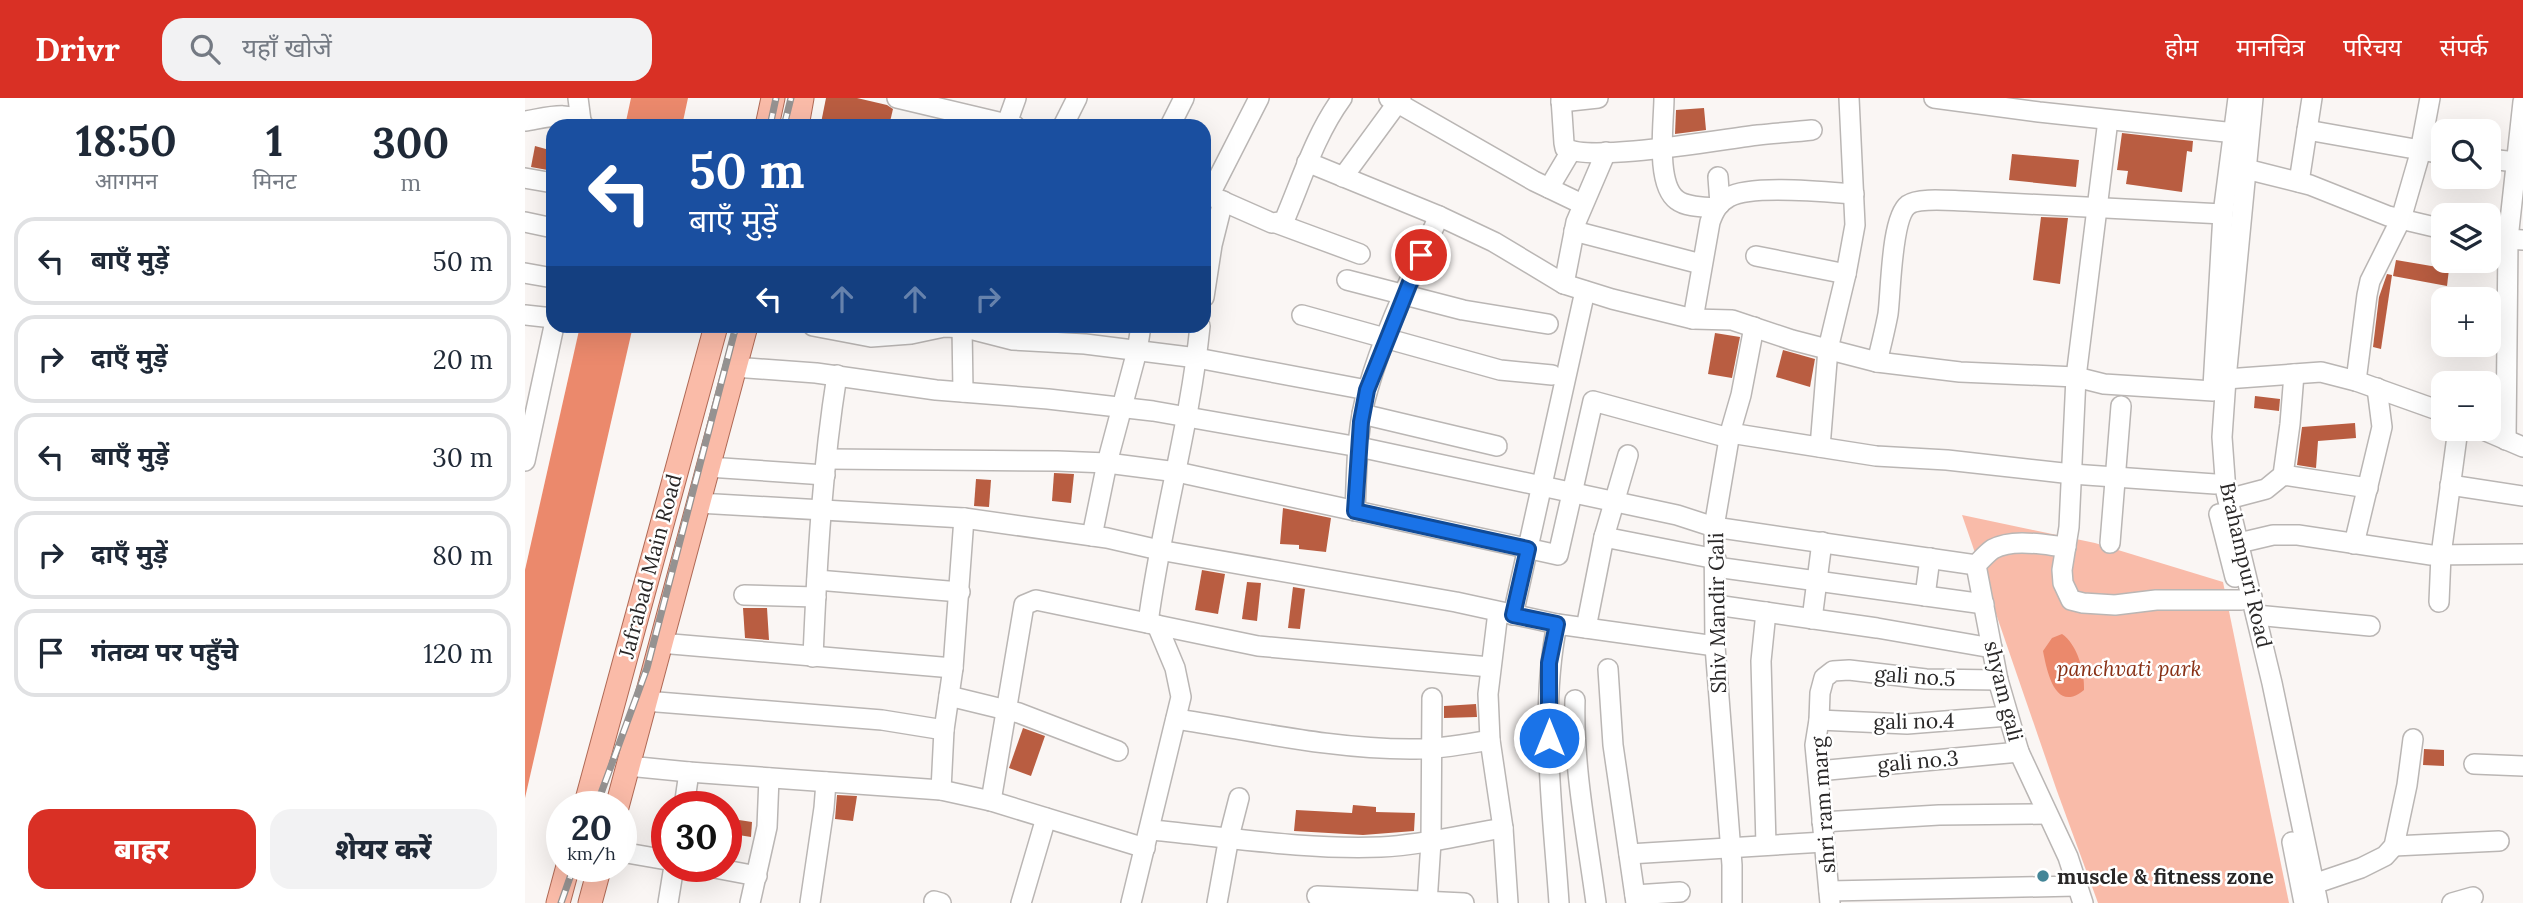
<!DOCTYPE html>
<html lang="hi">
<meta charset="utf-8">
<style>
body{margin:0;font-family:Lora,"Noto Sans Devanagari",serif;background:#f2f2f3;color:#1f2937;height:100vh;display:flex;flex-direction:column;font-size:26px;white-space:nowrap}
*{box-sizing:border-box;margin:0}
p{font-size:23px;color:#747a83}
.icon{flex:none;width:38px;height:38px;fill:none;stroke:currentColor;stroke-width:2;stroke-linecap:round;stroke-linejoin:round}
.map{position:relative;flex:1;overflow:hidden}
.drawer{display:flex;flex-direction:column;background:#fff;width:525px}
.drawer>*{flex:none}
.top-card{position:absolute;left:21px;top:21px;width:665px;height:214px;border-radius:21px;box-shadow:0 7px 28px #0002;background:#1a4fa0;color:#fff;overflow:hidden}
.buttons{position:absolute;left:1906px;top:21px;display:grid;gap:14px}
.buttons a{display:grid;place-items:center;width:70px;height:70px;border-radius:14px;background:#fff;box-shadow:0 7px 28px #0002;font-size:35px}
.speed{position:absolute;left:21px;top:693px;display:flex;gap:14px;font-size:35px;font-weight:700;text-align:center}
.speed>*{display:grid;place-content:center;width:91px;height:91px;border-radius:50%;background:#fff;box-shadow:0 7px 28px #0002;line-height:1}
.speed small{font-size:18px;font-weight:400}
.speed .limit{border:10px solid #d22;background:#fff;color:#111}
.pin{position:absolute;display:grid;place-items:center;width:60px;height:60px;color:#fff;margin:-30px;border:4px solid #fff;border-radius:50%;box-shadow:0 2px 7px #0007}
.me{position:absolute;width:77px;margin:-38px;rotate:0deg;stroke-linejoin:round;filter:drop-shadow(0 0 5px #0008)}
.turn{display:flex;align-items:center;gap:24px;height:147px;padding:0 28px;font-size:32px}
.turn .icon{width:91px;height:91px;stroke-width:2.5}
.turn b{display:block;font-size:49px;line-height:60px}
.lanes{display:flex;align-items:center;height:66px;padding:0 28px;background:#0003;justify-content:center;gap:35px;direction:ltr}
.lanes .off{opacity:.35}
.eta{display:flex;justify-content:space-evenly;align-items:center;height:119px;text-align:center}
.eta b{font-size:42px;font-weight:800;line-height:49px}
.button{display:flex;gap:14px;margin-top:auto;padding:14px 28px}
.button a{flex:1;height:80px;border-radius:21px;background:#d93025;color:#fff;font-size:28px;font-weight:800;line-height:80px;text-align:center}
.button a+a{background:#f2f2f3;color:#1f2937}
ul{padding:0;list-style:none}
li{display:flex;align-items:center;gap:21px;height:88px;margin:0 14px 10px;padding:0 14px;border:4px solid #e0e1e3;border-radius:21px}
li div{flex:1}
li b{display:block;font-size:26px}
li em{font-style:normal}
header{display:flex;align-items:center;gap:42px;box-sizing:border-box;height:98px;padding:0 35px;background:#d93025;color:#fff}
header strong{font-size:33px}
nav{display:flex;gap:38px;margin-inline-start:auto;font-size:24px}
.search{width:490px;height:63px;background:#f2f2f3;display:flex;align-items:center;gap:18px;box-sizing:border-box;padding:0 24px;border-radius:21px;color:#747a83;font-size:26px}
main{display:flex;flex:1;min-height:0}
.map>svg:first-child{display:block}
</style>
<header>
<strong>Drivr</strong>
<div class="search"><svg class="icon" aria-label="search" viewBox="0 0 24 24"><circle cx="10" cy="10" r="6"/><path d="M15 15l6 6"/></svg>यहाँ खोजें</div>
<nav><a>होम</a><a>मानचित्र</a><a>परिचय</a><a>संपर्क</a></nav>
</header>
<main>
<section class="drawer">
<div class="eta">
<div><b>18:50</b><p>आगमन</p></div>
<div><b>1</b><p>मिनट</p></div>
<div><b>300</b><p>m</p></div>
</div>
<ul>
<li><svg class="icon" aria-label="left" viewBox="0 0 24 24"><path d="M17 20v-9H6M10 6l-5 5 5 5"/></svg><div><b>बाएँ मुड़ें</b></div><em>50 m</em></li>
<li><svg class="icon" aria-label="right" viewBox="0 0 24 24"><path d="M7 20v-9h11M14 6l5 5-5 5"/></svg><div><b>दाएँ मुड़ें</b></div><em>20 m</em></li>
<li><svg class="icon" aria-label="left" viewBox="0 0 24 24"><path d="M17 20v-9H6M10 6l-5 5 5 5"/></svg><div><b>बाएँ मुड़ें</b></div><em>30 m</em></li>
<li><svg class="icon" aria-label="right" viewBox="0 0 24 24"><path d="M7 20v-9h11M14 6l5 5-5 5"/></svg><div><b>दाएँ मुड़ें</b></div><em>80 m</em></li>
<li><svg class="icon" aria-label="arrive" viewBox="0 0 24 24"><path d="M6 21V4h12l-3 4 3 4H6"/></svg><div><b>गंतव्य पर पहुँचे</b></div><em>120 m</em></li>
</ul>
<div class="button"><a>बाहर</a><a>शेयर करें</a></div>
</section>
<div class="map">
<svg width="1998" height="805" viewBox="0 0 1998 805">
<rect width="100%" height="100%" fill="#faf6f4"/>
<path fill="#f9bba9" d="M1437 417 1570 445 1698 484 1764 805H1573L1532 693Z"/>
<g fill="#eb896c">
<path d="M106 0H163L157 28H100Z"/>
<path d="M55 228H108L0 700V472Z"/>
<path d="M1537 536C1552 546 1560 574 1559 592 1530 616 1522 573 1518 553L1527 540Z"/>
</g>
<g fill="#b95d41">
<path d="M301 0H332L362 7 368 11 364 28H308L296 25Z"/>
<path d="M1179 10 1181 32 1150 36 1151 12Z"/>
<path d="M1597 35 1668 43 1667 54 1662 53 1657 94 1601 86 1603 73 1592 72Z"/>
<path d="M10 48 28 53V73L6 69Z"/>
<path d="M1487 56 1554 62 1551 89 1484 82Z"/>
<path d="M1516 119 1543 120 1535 186 1508 182Z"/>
<path d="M1871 162 1924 171 1922 188 1868 178Z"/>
<path d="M1862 176 1867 177 1856 251 1848 249 1854 199Z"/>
<path d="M1190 235 1215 239 1207 280 1183 276Z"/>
<path d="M1258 252 1290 261 1285 289 1251 279Z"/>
<path d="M1730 298 1755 301 1754 313 1729 310Z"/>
<path d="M1830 325 1831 340 1793 343 1791 370 1772 367 1777 329Z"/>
<path d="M529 375 549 376 546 405 527 403Z"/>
<path d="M451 381 466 382 464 409 449 408Z"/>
<path d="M758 410 806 420 801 454 774 451V447L755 446Z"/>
<path d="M677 472 700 476 693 516 670 512Z"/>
<path d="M722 484 736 485 732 523 717 521Z"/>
<path d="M768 489 780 491 775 531 763 530Z"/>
<path d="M218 510H242L244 542 220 540Z"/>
<path d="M951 606 952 619 919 620V608Z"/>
<path d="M498 630 520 638 506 678 484 670Z"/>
<path d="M1899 651 1919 652V668L1898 667Z"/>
<path d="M312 697 332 698 328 723 310 721Z"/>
<path d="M828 707 851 709V714L890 715 889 733 838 737 769 733 771 712 827 715Z"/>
<path d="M201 720 227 724 226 739 201 735Z"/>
</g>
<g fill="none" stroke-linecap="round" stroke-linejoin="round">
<g stroke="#bab6b4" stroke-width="22">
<g id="minor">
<path d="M53 0 56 23"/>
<path d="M372 0 490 28"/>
<path d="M864 0 1009 83 1057 106"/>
<path d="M1036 0 1039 45 1040 50C1066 65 1198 41 1233 37 1251 35 1269 34 1287 32"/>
<path d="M1139 0C1139 24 1130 86 1152 102 1161 109 1178 109 1190 110"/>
<path d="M1409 0 1514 14 1710 35"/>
<path d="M1728 0 1701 281 1697 339 1701 394 1747 585 1793 805"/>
<path d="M1036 4 1073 0"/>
<path d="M1583 22 1551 279 1544 429 1537 472 1538 485 1546 502 1558 505 1590 507 1631 502H1716L1727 499"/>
<path d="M0 23C16 21 50 10 59 28"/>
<path d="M481 28 491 0"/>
<path d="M538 28 552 0"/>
<path d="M645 28 659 0"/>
<path d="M1782 32 1918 56"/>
<path d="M1964 61 1991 64"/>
<path d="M782 64 914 118 969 144 1039 186 1087 201 1168 221 1207 222 1267 242 1352 264 1435 274 1551 279 1579 286 1688 293"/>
<path d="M1721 71 1785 87 1863 118 1918 131"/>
<path d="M818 79 876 0"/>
<path d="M1193 79 1195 106"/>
<path d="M0 80 28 85"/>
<path d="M1774 84 1787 0"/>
<path d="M1024 90 1046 53"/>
<path d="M679 95 747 125 759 123C777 81 790 37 817 0"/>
<path d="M685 96 734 0"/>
<path d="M0 124 28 130"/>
<path d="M751 125 835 156"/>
<path d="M1049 133 1176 166"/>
<path d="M1964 140 1998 142"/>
<path d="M1231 158 1321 176"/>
<path d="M0 175 28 180"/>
<path d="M822 182 938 212 1023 226"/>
<path d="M1039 186 1051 124 1081 54"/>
<path d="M679 199 687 147 698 103"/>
<path d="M0 217 28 220"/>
<path d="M777 217 975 272 1027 277"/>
<path d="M1168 221 1185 124C1189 113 1193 105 1204 99 1226 86 1302 94 1329 96"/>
<path d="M288 228 346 239 386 236 419 229 441 230 488 242 560 246 672 260 842 292"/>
<path d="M437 228 438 294"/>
<path d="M1352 264C1356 248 1360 232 1363 216 1366 194 1366 120 1383 107 1394 99 1427 103 1441 103L1698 116"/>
<path d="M209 269 291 275 411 292 523 301 628 313 834 349 1152 417 1189 429 1451 467"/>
<path d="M1701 281 1796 274 1831 283 1918 314"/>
<path d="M1831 283 1842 197 1845 183 1876 121 1894 59 1905 0"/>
<path d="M1688 289 1698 116 1713 0"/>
<path d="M837 316 972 348"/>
<path d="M1956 331 1998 349"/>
<path d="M1205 335 1351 358 1422 362 1547 376 1690 386"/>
<path d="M1981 342 1983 141 1998 4"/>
<path d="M1295 349 1303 251 1321 176 1330 127 1324 0"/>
<path d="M302 361 532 363 582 365 652 374 1033 457 1068 303 1204 340"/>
<path d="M0 363 29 228"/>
<path d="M183 369 300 377"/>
<path d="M1758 377 1843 390"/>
<path d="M1925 387 1998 398"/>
<path d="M1703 401 1741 391 1758 377 1765 326 1769 276"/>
<path d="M173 405 439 420 582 440 634 452 931 504 1032 526 1190 548"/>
<path d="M830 413C832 373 831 330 843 291 860 231 889 174 914 118"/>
<path d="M1694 416 1710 479"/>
<path d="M567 438 582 365 612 253 616 228"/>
<path d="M1079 439 1103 357"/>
<path d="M1585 445 1596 308"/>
<path d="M1714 445 1748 437H1773L1906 457 1998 456"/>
<path d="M1829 446 1857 329 1852 290"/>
<path d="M1541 449C1519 447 1489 440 1468 451 1462 455 1456 462 1451 467L1473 582 1494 654 1543 759 1558 805"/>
<path d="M1191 469 1459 506"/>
<path d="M292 482 435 494"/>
<path d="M219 497 291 499"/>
<path d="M1400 498 1405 460"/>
<path d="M1914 504 1916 457 1933 331"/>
<path d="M1191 507 1352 530 1467 550"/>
<path d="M973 514 963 596 965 642 978 730 983 805"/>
<path d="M988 517 1060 193"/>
<path d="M1731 517 1845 528"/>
<path d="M1287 521 1297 444"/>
<path d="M623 525C636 425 665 328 675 228"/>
<path d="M1032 526C1014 617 1028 713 1034 805"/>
<path d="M1061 530 1079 439 1191 461"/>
<path d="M135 545 428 570"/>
<path d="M288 559C292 465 297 371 312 277"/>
<path d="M1083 571 1088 647 1111 805"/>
<path d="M424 598 494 615 593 653"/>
<path d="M1050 602C1048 669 1062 738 1071 805"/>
<path d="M120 603 357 622 419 632"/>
<path d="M651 621C730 633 810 652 891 651 915 651 941 646 965 642"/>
<path d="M1294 622 1382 626 1483 618"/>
<path d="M1949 666 1998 668"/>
<path d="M103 668 164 674 416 692 466 703 620 750"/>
<path d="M1293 673 1494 654"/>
<path d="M416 692 419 632 428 570 439 420"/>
<path d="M466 703 499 507 511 502 733 548 965 569"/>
<path d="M159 709 164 674"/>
<path d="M1297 724 1414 717 1522 716"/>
<path d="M626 732C702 739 779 752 856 749 897 747 937 737 978 730"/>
<path d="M1767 744 1779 805"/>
<path d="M1241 747 1236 563 1241 514"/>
<path d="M1869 748 1974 743"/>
<path d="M96 754 142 762"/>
<path d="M1104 756 1299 744"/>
<path d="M179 768 232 778"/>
<path d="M1777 790 1836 770 1860 758 1869 748 1882 687 1888 641"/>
<path d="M1304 793 1551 788"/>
<path d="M1110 797 1155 794"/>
<path d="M792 798 939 805"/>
<path d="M409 803 416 805"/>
<path d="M143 805 149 768"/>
<path d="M225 805 242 729 244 680"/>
<path d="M285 805 299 710 301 684"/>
<path d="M496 805 521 720"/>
<path d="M606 805 656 599 650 570 632 527"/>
<path d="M692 805 704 739 714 700"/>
<path d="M902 805 906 744 907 600"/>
<path d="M1207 805V767L1190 548 1189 429 1205 335 1216 297 1229 229"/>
<path d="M1305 805 1290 647 1294 622 1295 595 1299 580 1308 573 1324 572 1401 581 1473 582"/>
<path d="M1927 805 1948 799"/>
</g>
</g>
<g stroke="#af6955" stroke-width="25">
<g id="major">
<path d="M242 28 248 0"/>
<path d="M272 28 277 0"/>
<path d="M60 709 191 228"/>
<path d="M92 709 221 228"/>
<path d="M33 805 43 768"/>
<path d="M65 805 75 768"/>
</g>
</g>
<use href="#minor" stroke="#fff" stroke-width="19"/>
<use href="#major" stroke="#fabba8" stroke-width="23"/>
<g stroke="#959291" stroke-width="7">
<g id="rail">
<path d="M245 28 251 0"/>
<path d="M259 28 266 0"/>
<path d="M71 709 122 570 211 228"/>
<path d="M36 805 49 768"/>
</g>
</g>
<use href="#rail" stroke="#fff" stroke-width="4.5" stroke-dasharray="13" stroke-linecap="butt"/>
</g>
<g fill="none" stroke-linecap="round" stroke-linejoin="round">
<g stroke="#114b97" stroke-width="18">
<path id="route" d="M896 157 842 292 836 324 830 413 1003 451 988 517 1032 526 1024 565V640"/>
</g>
<use href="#route" stroke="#1a73e8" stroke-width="12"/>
</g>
<circle fill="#438597" stroke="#fff" stroke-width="2.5" cx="1518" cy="778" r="7"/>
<g text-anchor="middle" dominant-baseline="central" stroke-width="5" stroke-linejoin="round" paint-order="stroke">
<g font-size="21" fill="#292727" stroke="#fff">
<text transform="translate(1721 467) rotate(77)">Brahampuri Road</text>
<text transform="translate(125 468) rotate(-75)">Jafrabad Main Road</text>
<text transform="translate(1192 515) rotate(-91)">Shiv Mandir Gali</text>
<text transform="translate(1390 578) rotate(4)">gali no.5</text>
<text transform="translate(1479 593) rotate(76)">shyam gali</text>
<text transform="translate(1389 623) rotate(-1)">gali no.4</text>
<text transform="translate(1393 663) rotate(-5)">gali no.3</text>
<text transform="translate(1298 707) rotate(-94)">shri ram marg</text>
</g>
<g font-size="21" font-style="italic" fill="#883015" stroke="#fff">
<text x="1604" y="570">panchvati park</text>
</g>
<g font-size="21" font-weight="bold" fill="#292727" stroke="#fff" text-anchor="start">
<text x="1532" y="778">muscle &amp; fitness zone</text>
</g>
</g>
</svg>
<div class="buttons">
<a><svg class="icon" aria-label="search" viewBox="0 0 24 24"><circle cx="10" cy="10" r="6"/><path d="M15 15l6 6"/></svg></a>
<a><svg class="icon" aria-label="layers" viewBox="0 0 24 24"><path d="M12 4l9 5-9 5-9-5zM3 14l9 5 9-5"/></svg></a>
<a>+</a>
<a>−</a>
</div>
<div class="speed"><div>20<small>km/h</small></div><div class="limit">30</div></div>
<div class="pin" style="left:896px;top:157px;background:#d93025"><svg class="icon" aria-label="arrive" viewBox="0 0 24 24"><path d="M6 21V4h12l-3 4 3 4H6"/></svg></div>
<svg class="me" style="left:1024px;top:640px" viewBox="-20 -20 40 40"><circle r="17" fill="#1a73e8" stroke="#fff" stroke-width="3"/><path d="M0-11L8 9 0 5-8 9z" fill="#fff"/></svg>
<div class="top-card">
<div class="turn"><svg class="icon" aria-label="left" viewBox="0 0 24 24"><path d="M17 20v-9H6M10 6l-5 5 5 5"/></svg><div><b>50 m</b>बाएँ मुड़ें</div></div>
<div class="lanes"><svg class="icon" aria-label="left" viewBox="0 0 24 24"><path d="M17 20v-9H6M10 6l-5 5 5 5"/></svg><svg class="icon off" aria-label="ahead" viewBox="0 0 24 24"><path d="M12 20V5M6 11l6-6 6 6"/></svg><svg class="icon off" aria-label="ahead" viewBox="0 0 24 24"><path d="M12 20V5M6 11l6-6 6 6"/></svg><svg class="icon off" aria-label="right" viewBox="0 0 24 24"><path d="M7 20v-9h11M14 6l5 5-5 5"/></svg></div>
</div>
</div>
</main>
